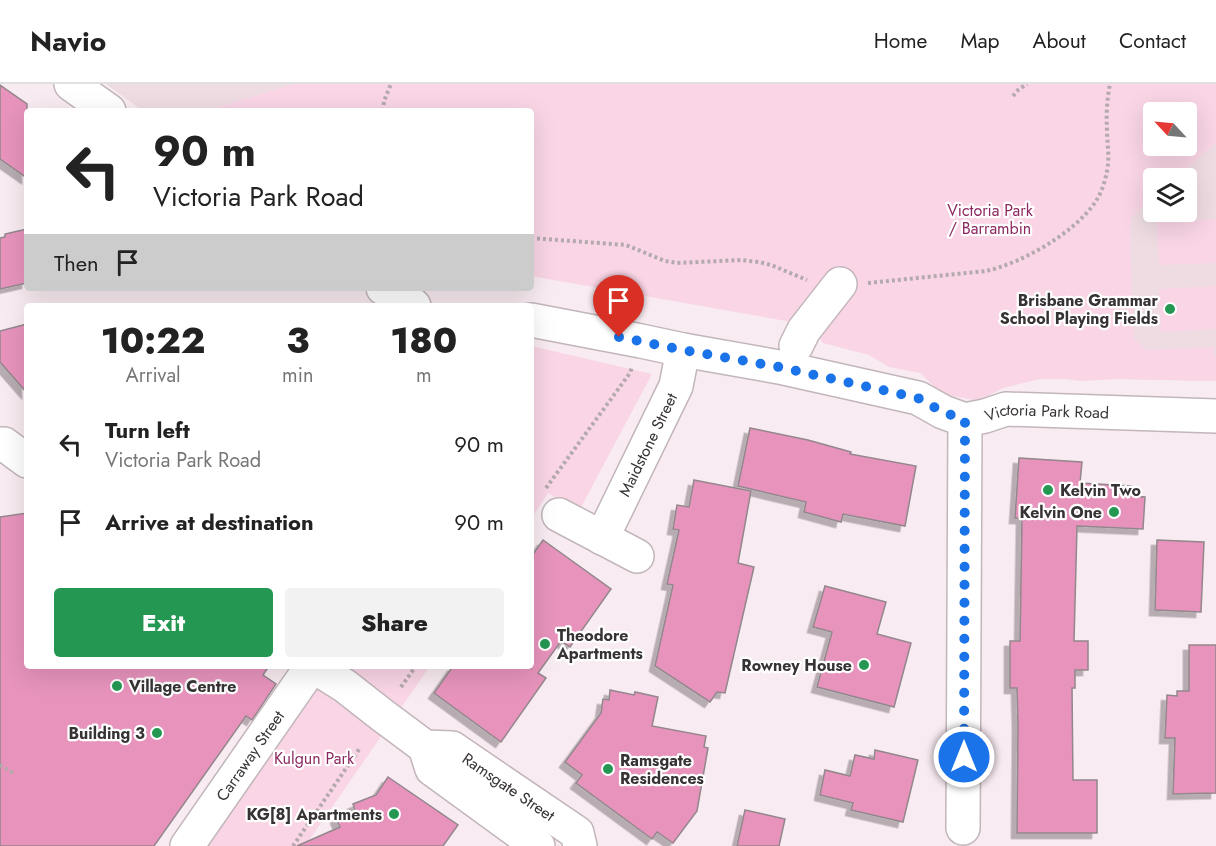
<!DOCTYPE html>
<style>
body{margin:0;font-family:Jost,sans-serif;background:#f2f2f2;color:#222;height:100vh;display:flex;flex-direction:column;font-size:22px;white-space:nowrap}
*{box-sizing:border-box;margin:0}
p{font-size:20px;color:#767676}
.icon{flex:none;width:33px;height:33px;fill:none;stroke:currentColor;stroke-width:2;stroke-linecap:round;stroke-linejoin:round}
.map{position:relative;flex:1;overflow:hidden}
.sheet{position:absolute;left:24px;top:219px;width:510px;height:366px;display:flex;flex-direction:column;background:#fff;border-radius:6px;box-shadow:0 6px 24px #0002}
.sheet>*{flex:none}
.top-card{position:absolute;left:24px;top:24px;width:510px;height:183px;border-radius:6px;box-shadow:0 6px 24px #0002;background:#fff;color:#222;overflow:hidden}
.needle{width:39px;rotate:296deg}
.fabs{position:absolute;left:1143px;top:18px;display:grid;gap:12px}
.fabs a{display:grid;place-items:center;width:54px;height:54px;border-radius:6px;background:#fff;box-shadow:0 6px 24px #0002;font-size:30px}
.pin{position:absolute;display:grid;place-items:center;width:51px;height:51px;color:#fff;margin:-62px -26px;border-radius:50% 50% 50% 0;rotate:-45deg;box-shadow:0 0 6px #0007}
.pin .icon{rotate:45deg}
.me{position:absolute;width:66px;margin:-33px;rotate:0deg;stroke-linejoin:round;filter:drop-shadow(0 0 4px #0008)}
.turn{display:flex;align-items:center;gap:21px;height:126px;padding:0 30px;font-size:27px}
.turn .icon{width:78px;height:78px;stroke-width:2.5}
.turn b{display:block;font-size:42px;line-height:51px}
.then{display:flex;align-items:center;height:57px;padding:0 30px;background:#0003;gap:12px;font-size:22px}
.eta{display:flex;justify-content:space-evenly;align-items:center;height:102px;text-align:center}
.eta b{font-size:36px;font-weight:800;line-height:42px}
.cta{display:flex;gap:12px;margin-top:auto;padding:12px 30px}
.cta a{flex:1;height:69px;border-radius:6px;background:#249853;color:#fff;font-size:24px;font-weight:800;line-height:69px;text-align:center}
.cta a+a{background:#f2f2f2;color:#222}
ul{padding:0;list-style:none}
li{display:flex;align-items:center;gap:18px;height:78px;padding:0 30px}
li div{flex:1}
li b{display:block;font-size:22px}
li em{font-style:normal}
header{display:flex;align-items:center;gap:36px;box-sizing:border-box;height:84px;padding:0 30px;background:#fff;border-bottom:2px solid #e0e0e0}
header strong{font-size:28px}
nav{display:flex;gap:33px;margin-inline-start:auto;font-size:21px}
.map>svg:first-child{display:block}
</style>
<header>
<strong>Navio</strong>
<nav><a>Home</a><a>Map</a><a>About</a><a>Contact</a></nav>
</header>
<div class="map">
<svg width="1216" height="762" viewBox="0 0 1216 762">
<defs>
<filter id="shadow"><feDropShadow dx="-5.5" dy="5.5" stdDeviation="0" flood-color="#0004"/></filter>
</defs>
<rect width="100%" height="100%" fill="#f8ebf1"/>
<g fill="#efdce3">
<path d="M106 0H294L205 27H143Z"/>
<path d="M1216 59V297L1119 295 1131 134 1153 114 1154 128H1186V94H1176Z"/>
</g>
<g fill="#f9d5e5" fill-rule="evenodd">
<path d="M294 0H1216V59L1176 94H1154L1153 114 1131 134 1130 155 1134 255 1146 266 1214 263V272L1216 273V297L1119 295 1081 297 1065 295H1040L1003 304 986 313 974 316 942 310 920 289 889 283 869 271 823 259 815 247V242L531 192V27H205ZM1154 28H1186V62H1154Z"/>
<path d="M1216 135V179L1159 181 1157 138Z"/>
<path d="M1216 202V245L1161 248 1159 205Z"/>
<path d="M531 262 652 290 579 427 548 409 531 435Z"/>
<path d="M326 582H430L305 762H201Z"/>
</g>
<g fill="#e793bc" stroke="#92878c" stroke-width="1.5" filter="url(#shadow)">
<path d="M0 1 27 20V94L0 75Z"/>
<path d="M27 145V199L0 205V154L5 153V150Z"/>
<path d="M27 240V309L0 278V247Z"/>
<path d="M750 344 808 356 851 368 850 370 916 382 905 442 843 430 841 438 804 428 806 418 738 402Z"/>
<path d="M1019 374 1082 378 1080 399 1131 402V412L1145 413 1143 445 1077 442 1074 557H1088V586H1075V604H1072L1073 696H1097V749H1017L1018 641 1017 604H1010V557H1020L1022 434H1015Z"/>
<path d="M694 396 751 407 738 479 754 483 725 609 717 608 710 618 655 582 673 501 667 500 679 446 673 445 677 421 689 423Z"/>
<path d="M27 429V582H269L263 591 276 600 252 636 246 632 154 762H0V433Z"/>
<path d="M543 456 611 505 570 563 561 557 538 589 546 594 501 658 434 609 453 582H529L531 584V473Z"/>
<path d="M1157 456 1204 458 1201 528 1155 526Z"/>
<path d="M825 502 886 518 877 550 911 559 894 623 817 603 832 548 813 543Z"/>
<path d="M1189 561H1216V709L1173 710 1175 654H1165L1167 611 1177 612V607H1189Z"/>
<path d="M610 606 634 611 635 608 658 613 652 642 706 652 704 663 708 664 697 727 673 759 657 748 652 755 576 699 582 691 565 678 601 629 603 615 609 616Z"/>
<path d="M875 666 918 676 903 738 851 726 853 719 820 711 825 686 850 692 855 671 874 675Z"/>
<path d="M388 693 458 741 443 762H297L340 743 336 734 355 726 353 720 376 711Z"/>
<path d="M745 726 785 735 779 762H737Z"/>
</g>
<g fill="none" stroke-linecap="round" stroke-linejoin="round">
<g stroke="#c2b6bb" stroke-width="36">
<g id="minor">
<path d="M71 0 109 27"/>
<path d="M383 204 404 213 414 222"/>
<path id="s1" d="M531 236 641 257 683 266 779 283 918 314 943 328 965 336 985 332 1006 325 1216 332"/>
<path d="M796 262 804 246 840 200"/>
<path d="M0 360H4L27 377"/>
<path d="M559 431 637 472"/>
<path id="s2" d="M602 454 676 302 683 266"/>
<path id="s3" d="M313 582 345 602 382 631 425 663 452 664 577 749 580 762"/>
<path d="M425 663 432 685 538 762"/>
<path d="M963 744 965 336"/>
<path id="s4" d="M187 762 312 582"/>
</g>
</g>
<g stroke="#b3a9ae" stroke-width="4" stroke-dasharray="3 3" stroke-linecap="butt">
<path d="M1013 12 1018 6 1027 0"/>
<path d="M383 27 384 17 391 0"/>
<path d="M531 154 626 161 665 177 677 179 741 176 759 178 771 181 807 196"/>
<path d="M868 199 986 187C1022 179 1075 149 1096 117 1102 108 1105 97 1107 87 1110 73 1107 60 1107 46 1106 31 1107 15 1110 0"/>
<path d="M546 404 630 289 632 283"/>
<path d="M401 603 416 582"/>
<path d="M0 681 13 689"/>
<path d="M293 762 360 664"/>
</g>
<use href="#minor" stroke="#fff" stroke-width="33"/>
</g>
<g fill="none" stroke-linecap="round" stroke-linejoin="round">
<path stroke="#1a73e8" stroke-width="10" stroke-dasharray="0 18" d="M619 253 683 266 779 283 918 314 943 328 965 336 964 673"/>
</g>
<g fill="#249853" stroke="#fff" stroke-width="2">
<circle cx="1170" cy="225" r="6"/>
<circle cx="1048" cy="406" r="6"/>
<circle cx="1114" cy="428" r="6"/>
<circle cx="545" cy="560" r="6"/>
<circle cx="864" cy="581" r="6"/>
<circle cx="117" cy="602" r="6"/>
<circle cx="157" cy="649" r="6"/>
<circle cx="608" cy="685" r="6"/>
<circle cx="394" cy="730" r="6"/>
</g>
<g text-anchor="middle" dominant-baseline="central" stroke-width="4.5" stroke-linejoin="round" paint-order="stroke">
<g font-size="16" fill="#8b2960" stroke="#fff">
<text x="990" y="126">Victoria Park<tspan x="990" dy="18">/ Barrambin</tspan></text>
<text x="314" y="674">Kulgun Park</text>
</g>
<g font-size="16" font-weight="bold" fill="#373335" stroke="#fff" text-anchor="end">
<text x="1158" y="216">Brisbane Grammar<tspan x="1158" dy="18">School Playing Fields</tspan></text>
<text x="1060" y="406" text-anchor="start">Kelvin Two</text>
<text x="1102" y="428">Kelvin One</text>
<text x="557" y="551" text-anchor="start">Theodore<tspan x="557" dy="18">Apartments</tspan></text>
<text x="852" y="581">Rowney House</text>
<text x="129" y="602" text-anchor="start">Village Centre</text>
<text x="145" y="649">Building 3</text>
<text x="620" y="676" text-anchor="start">Ramsgate<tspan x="620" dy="18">Residences</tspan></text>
<text x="382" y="730">KG[8] Apartments</text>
</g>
<g font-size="16" fill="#373335" stroke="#fff">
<text stroke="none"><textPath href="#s1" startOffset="530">Victoria Park Road</textPath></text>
<text stroke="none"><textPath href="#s2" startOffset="104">Maidstone Street</textPath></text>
<text stroke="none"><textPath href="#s4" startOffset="110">Carraway Street</textPath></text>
<text stroke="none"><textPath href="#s3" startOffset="234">Ramsgate Street</textPath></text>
</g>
</g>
</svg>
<div class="fabs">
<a><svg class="needle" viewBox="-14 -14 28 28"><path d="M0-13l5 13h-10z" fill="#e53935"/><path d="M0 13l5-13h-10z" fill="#767676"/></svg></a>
<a><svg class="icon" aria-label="layers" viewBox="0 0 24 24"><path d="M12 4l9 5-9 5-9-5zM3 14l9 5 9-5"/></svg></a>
</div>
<div class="pin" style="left:619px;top:253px;background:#d93025"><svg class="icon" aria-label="arrive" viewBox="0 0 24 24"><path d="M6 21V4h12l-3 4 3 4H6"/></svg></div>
<svg class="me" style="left:964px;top:673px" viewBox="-20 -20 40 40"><circle r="17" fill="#1a73e8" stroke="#fff" stroke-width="3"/><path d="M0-11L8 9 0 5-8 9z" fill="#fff"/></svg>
<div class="top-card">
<div class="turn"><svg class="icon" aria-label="left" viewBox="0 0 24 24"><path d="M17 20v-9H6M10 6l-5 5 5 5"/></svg><div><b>90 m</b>Victoria Park Road</div></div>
<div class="then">Then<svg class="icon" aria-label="arrive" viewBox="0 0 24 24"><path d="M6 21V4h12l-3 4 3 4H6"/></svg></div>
</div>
<section class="sheet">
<div class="eta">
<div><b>10:22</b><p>Arrival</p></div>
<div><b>3</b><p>min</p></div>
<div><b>180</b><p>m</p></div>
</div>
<ul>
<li><svg class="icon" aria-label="left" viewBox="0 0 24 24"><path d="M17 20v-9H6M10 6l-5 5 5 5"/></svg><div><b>Turn left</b><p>Victoria Park Road</p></div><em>90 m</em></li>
<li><svg class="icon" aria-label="arrive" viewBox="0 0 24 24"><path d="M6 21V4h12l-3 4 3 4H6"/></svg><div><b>Arrive at destination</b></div><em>90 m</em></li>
</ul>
<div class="cta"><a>Exit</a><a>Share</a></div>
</section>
</div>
